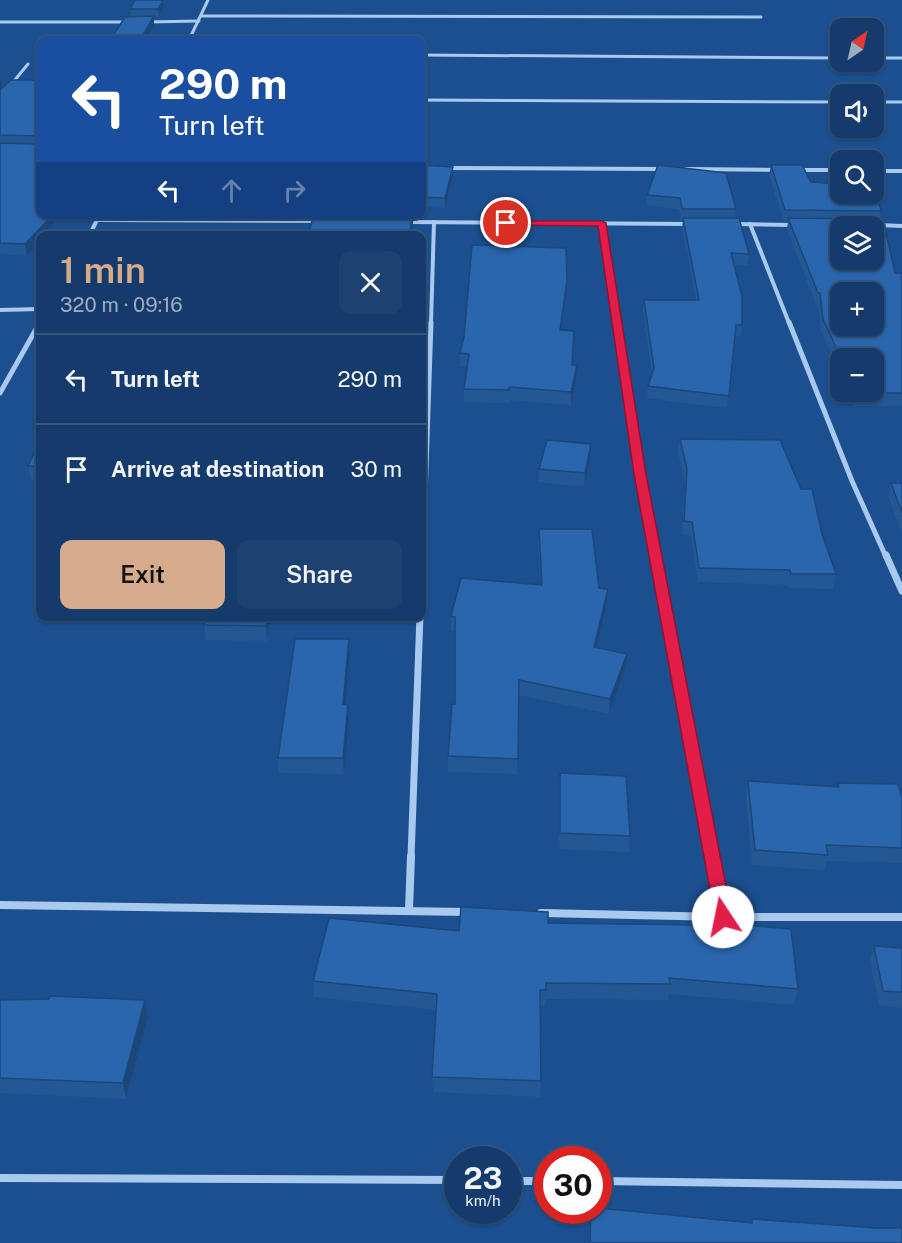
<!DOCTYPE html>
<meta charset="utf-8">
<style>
body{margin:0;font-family:"Public Sans",sans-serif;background:#1d4271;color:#f1f3f6;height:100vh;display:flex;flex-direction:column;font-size:22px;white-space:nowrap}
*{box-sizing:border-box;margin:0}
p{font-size:20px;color:#9dadc1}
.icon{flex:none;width:33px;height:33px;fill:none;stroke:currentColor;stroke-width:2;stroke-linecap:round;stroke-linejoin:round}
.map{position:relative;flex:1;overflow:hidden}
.panel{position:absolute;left:36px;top:231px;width:390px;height:390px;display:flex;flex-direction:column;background:#143b6b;border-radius:12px;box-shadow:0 2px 4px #0004,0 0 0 2px #33557e}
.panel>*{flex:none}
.hud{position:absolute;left:36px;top:36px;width:390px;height:183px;border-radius:12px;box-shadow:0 2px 4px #0004,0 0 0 2px #33557e;background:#1a4fa0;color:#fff;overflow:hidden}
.needle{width:39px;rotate:34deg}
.fabs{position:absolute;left:830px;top:18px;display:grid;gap:12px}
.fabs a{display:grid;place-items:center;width:54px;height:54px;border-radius:12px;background:#143b6b;box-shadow:0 2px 4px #0004,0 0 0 2px #33557e;font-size:30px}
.speed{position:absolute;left:444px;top:1146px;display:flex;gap:12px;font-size:30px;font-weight:700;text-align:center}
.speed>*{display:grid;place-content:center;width:78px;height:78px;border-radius:50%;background:#143b6b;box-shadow:0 2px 4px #0004,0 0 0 2px #33557e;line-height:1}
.speed small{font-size:15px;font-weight:400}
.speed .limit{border:9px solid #d22;background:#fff;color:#111}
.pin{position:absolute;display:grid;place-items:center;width:51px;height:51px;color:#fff;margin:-26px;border:3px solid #fff;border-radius:50%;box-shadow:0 2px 6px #0007}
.me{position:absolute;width:66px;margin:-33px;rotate:349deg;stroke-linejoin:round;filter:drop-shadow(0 0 4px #0008)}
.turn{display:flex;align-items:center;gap:21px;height:126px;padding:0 24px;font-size:27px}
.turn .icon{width:78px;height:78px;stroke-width:2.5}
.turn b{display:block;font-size:42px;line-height:51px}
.lanes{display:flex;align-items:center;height:57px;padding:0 24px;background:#0003;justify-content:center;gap:30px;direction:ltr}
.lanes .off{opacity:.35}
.round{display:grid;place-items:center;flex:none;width:63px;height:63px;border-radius:12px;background:#1d4271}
.headline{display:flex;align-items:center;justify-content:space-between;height:102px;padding:0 24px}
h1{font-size:36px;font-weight:600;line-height:45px;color:#d6ab8b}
.cta{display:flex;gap:12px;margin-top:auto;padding:12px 24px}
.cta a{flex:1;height:69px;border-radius:12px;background:#d6ab8b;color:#111;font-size:24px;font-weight:600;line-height:69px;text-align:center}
.cta a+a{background:#1d4271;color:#f1f3f6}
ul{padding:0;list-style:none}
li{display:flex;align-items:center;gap:18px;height:90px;padding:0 24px;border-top:2px solid #33557e}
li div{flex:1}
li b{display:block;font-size:22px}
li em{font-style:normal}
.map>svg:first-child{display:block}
</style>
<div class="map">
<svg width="902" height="1243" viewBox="0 0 902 1243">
<rect width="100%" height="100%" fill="#1b4f8f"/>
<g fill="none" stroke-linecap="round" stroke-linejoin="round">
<g stroke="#a9c9ee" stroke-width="3">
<path d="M201 16 761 17"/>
<path d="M0 22H129"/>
<path d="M148 22 199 21"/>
<path d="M189 40 208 0"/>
<path d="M422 55 840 58"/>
<path d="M873 58H902"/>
<path d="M0 98 28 64"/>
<path d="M422 100 840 102"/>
<path d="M873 102H902"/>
</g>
<g stroke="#a9c9ee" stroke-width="4">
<path d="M446 168 664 169"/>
<path d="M686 169 778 170"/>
<path d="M797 170H840"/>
<path d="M873 171H902"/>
<path d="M97 220 319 221"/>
<path d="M407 222 691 224"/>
<path d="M602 223 617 323"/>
<path d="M734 224 793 225"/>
<path d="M750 224 789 323"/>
<path d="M878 225 902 226"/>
<path d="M89 236 100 214"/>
<path d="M0 310 40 309"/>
<path d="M39 323 40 321"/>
<path d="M431 323 434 222"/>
</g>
<g stroke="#a9c9ee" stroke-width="5">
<path d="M617 322 640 474 655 557"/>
<path d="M789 322 852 481 886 557"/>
<path d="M0 393 40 322"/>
<path d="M423 557 431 322"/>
</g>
<g stroke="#a9c9ee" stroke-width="7">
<path d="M655 555 712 857"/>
<path d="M886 555 902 591"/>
<path d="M422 585 423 555"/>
<path d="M411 857 420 616"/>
</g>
<g stroke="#a9c9ee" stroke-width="8">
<path d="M711 856 723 917"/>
<path d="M0 905 467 912"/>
<path d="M409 910 411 856"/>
<path d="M541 913 723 917H902"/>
<path d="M0 1178 458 1180"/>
<path d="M508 1181H548"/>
<path d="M598 1181 902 1185"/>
</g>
</g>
<g fill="#245895">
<path d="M135 0H163L164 7 159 17H154V25L131 17 130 9Z"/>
<path d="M0 79 3 88 40 80V214L48 233 46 236H40L27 256 0 254Z"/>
<path d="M422 165 453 176 445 208 422 207Z"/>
<path d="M658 165 736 209 735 218 749 254 747 265H734L742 325 741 337 735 336 727 408 647 398 648 386 652 374 643 311 644 300H696L682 228 683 220H681L679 209 647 206V195Z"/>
<path d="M771 165 881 211 879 219 895 273H902V406H854L848 392H873V358H840V373L821 331 818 305H816L787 229 788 221H784L769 176Z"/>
<path d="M416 214 415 218H413V226L412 236H309L313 215Z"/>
<path d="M567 280 566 292 561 330 572 365H577L576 378 571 405 509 400V403L464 402V389L467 366H460V353Z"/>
<path d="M680 439 801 489 822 534 836 574 833 589 789 588 788 585 698 582 691 536 682 535 685 483 678 452Z"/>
<path d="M40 440V480H31L28 466Z"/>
<path d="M590 458 584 487 538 482 539 469Z"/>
<path d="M891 483H902V534L888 496Z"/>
<path d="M539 529 599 588 608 589 607 604 596 648 627 654 625 669 609 714 519 695 517 774 448 772V756L455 704V631H451V616L541 585 538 543Z"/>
<path d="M206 616H271L267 641 206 640 204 625Z"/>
<path d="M349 639 350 654 345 704 348 705 349 720 344 774 279 773 278 758Z"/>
<path d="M560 773 630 836 629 852 559 849V789Z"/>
<path d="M748 781 837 787 838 783 902 797V863L826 861 824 870 752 865 746 796Z"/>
<path d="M698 921 798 989 794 1005 669 994 668 1000 546 999 545 1006H540L541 1081 540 1097 433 1092 432 1077 436 1010 314 997 313 981 459 931 548 923 698 925Z"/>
<path d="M874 946 902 948V1008L879 1006 870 962Z"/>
<path d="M0 1000H145L148 1016 126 1099 0 1093Z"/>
<path d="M591 1210 751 1223 752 1219 877 1228 902 1243H589Z"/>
</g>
<g fill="#1d4779">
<path d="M163 0 164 7 159 17 158 9Z"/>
<path d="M154 16V25L146 40H140Z"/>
<path d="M1 79 3 89 0 92V81Z"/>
<path d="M453 167V176L445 208V198Z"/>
<path d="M50 214H58L48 233 46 236H40V241L27 256 25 244Z"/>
<path d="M413 215V226L412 236H409Z"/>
<path d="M567 280 566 292 559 342 560 330Z"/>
<path d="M577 365 576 378 571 405V392Z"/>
<path d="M591 444 590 458 584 487 585 473Z"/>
<path d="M608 589 607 604 593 662 594 647Z"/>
<path d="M267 616H271L267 641 266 626Z"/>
<path d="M349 639 350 654 344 719 343 704Z"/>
<path d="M627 654 625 669 609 714 610 699Z"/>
<path d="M348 705 349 720 344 774 343 758Z"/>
<path d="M145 1000 148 1016 126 1099 123 1083Z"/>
</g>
<g fill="#2a66ad" stroke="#1d4779" stroke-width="1.5" fill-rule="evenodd">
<path d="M135 0H163L158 9H130Z"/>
<path d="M154 16 140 40H110L125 17Z"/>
<path d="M11 80H40V138L38 136 0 135V90Z"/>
<path d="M40 142V214H50L46 222 25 244 0 243V143L38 144Z"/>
<path d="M422 165 453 167 445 198 422 197Z"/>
<path d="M658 165 726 173 736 209H682L680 198 647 195Z"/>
<path d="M771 165H802L811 182 840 184V194H873V186H875L881 211 785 210Z"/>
<path d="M313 215H413L409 235H309Z"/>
<path d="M683 218H739L749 254 731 253 742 296V325H736L729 396 648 386 654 368 644 300H699Z"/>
<path d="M788 218 883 219 895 273H902V393H857L856 392H873V358H841L823 319 820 293H818ZM840 226H873V260H840ZM840 292H873V326H840Z"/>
<path d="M472 245 566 248 567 280 560 330 574 331 572 365H577L571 392 509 387V390L464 389 469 354 460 353 464 337Z"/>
<path d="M680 439 780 440 801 489H812L822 534 836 574H791L790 570 699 568 692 522 684 521 687 469Z"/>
<path d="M40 440V466H28Z"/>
<path d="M547 440 591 444 585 473 539 469Z"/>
<path d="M891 483H902V513Z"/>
<path d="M539 529H592L599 588 608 589 594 647 627 654 610 699 519 680 518 759 448 756 452 704H455V617L451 616 461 578 542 585Z"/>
<path d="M206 616H267L266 626 204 625Z"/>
<path d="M295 639H349L343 704 348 705 343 758H278Z"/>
<path d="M560 773 626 776 630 836 560 833Z"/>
<path d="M748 781 839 787 838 783 898 784 902 797V848L826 845 828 855 755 850Z"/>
<path d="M461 907 548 912V923L699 925 698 921 791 929 798 989 669 978 670 984 546 983V990H540L541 1081 432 1077 437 994 313 981 329 918 459 931Z"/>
<path d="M874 946 902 948V992L883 991Z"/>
<path d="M50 996 145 1000 123 1083 0 1078V1000L49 999Z"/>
<path d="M598 1208 752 1223V1219L877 1228H902V1243H590L591 1210H598Z"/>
</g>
<path fill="#e11d48" stroke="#92132f" stroke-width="1.5" d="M503 221H602L606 223 646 474 732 917 729 922 723 924 717 922 715 917 634 474 598 226 506 225 502 223Z"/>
</svg>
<div class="fabs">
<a><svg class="needle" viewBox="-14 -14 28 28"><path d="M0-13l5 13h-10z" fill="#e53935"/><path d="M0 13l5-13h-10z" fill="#9dadc1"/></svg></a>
<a><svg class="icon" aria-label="sound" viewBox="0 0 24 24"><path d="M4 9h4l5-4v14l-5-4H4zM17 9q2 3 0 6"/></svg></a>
<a><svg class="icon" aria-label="search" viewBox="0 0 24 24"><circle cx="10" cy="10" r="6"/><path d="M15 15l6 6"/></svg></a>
<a><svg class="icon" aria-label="layers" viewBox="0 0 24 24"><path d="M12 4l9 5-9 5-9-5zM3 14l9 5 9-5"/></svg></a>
<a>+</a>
<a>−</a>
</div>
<div class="speed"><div>23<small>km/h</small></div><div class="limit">30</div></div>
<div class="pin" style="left:506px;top:223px;background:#d93025"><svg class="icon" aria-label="arrive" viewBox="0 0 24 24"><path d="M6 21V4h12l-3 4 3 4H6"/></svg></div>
<svg class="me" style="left:723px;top:917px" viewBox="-20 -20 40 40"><circle r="19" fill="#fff"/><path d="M0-13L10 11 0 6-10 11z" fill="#e11d48"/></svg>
<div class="hud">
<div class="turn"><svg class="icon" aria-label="left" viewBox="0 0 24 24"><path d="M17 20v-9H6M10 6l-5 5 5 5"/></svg><div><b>290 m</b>Turn left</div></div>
<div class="lanes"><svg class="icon" aria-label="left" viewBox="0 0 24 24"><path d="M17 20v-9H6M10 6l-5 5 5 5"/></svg><svg class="icon off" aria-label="ahead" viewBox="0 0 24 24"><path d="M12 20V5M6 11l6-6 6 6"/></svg><svg class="icon off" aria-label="right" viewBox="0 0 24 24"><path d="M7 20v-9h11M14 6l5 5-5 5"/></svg></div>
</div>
<section class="panel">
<div class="headline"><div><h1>1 min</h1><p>320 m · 09:16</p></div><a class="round"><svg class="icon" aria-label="close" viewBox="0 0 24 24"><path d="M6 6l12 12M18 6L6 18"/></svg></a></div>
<ul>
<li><svg class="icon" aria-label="left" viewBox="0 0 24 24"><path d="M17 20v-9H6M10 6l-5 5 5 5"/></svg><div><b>Turn left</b></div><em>290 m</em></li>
<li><svg class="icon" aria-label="arrive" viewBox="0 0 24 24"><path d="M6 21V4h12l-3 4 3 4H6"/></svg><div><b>Arrive at destination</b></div><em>30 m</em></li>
</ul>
<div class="cta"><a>Exit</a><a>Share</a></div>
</section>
</div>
